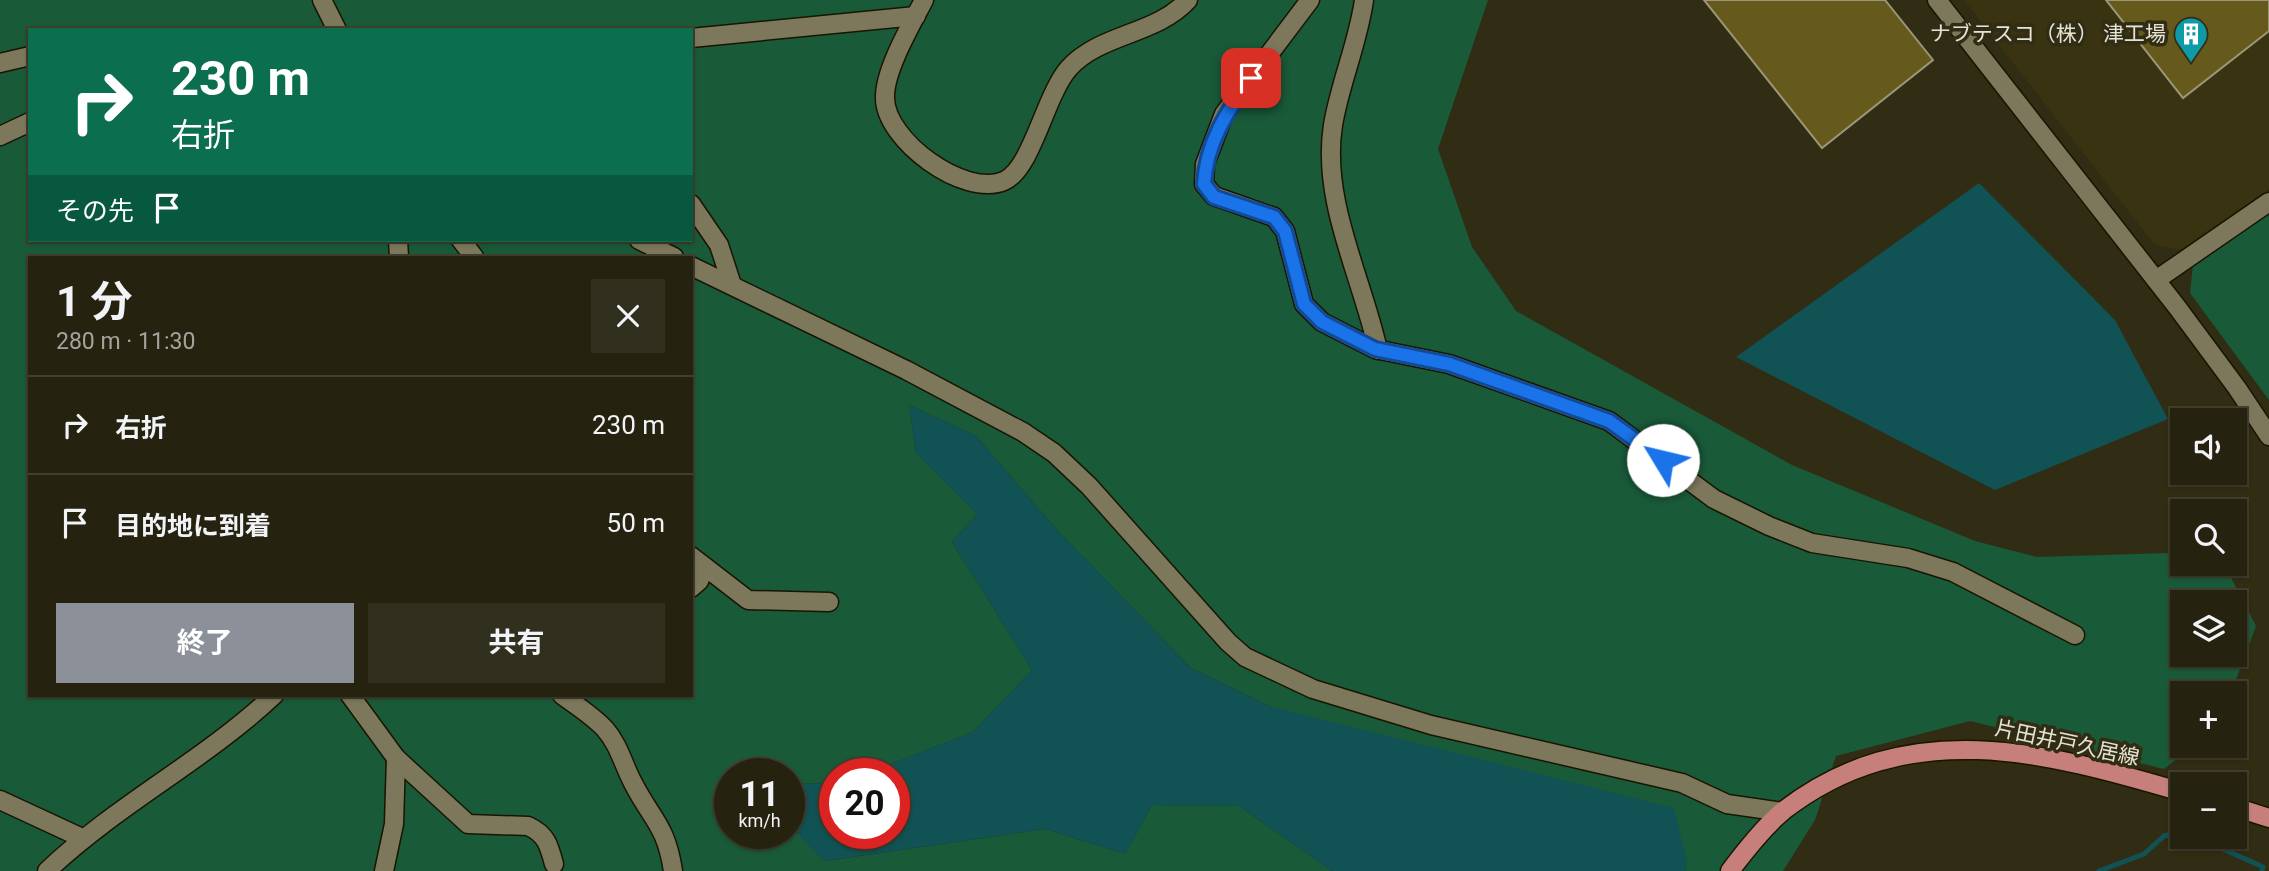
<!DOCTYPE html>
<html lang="ja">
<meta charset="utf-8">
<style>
body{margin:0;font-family:Roboto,"Noto Sans JP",sans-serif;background:#312f1d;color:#f1f3f6;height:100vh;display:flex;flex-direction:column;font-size:26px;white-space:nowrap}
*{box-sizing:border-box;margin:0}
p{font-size:23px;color:#a3a49e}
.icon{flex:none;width:38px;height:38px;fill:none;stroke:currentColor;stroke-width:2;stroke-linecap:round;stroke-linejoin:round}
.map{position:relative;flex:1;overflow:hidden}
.details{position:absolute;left:28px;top:256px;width:665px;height:441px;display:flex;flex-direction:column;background:#25220f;border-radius:0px;box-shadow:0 2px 5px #0004,0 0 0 2px #423f2f}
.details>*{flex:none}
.top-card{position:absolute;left:28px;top:28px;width:665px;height:214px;border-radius:0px;box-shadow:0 2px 5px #0004,0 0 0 2px #423f2f;background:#0b6e4f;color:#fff;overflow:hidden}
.controls{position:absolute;left:2170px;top:408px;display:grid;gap:14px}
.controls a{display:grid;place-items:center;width:77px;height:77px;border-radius:0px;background:#25220f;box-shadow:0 2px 5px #0004,0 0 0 2px #423f2f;font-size:35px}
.speed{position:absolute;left:714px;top:758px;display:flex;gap:14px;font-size:35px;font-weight:700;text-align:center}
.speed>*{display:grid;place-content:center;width:91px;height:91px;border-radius:50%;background:#25220f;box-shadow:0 2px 5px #0004,0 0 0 2px #423f2f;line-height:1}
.speed small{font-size:18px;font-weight:400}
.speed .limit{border:10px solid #d22;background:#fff;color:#111}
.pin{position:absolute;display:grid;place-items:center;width:60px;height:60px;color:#fff;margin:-30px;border-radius:14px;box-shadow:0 4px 10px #0006}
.me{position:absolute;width:77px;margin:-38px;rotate:306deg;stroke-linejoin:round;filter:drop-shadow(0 0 5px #0008)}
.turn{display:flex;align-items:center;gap:24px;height:147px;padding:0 28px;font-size:32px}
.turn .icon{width:91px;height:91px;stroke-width:2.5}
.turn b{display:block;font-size:49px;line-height:60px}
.then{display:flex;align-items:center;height:66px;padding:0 28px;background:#0003;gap:14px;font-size:26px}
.round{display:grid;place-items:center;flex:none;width:74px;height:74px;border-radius:0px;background:#312f1d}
.summary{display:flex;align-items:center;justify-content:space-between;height:119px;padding:0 28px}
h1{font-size:42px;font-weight:700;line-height:52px}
.cta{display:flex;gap:14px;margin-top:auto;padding:14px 28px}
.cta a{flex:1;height:80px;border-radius:0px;background:#8c9099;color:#fff;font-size:28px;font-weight:700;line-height:80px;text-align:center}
.cta a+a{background:#312f1d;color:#f1f3f6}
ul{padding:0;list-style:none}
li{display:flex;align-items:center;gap:21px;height:98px;padding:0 28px;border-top:2px solid #423f2f}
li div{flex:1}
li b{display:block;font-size:26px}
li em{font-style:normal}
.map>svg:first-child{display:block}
</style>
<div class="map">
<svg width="2269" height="871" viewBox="0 0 2269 871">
<rect width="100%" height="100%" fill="#312d14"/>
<path fill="#393311" d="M1964 0H2269V189L2180 250 2154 244Z"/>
<g fill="#195a39" fill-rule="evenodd">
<path d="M0 0H1488L1438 149 1472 247 1516 311 1792 465 1975 541 2037 557 2169 553 2182 557V564H2201L2228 572 2256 626 2231 693H2182V746H2194L2164 769 1970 721 1836 756 1815 820 1783 871H1685L1687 862 1269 706 1191 668 1058 531 976 436 909 405 916 453 977 514 952 542 1032 670 973 732 868 773 835 774V783L789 784V774H730V833H789V824L825 861 1046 829 1125 854 1152 805 1239 806 1332 871H0ZM30 30H691V240H30ZM30 257H691V695H30ZM2182 602H2235V654H2182Z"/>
<path d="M2269 211V400L2190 293 2193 264Z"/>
</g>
<g fill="#115255">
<path d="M1979 183 2115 320 2168 419 1995 490 1736 357Z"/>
<path d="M909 405 976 436 1058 531 1191 668 1269 706 1674 808 1687 862 1685 871H1332L1239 806 1152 805 1125 854 1046 829 824 861 789 824V784L835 783V833H894V774L868 773 973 732 1032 670 952 542 977 514 916 453Z"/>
</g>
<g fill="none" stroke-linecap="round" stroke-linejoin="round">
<path stroke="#115255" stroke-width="5" d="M2099 871 2144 854 2164 836 2172 834 2212 844 2263 867 2262 871"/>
</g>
<g fill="#655a1b" stroke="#9b967a" stroke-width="2">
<path d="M1704 0H1885L1933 60 1822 148Z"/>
<path d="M2106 0H2269V31L2183 98Z"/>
</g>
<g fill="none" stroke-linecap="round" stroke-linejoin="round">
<g stroke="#191500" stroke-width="21">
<g id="minor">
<path d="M322 0 337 30"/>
<path d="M924 0C911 25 884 71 885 98 885 140 964 198 1004 181 1032 169 1045 95 1069 68 1101 33 1156 35 1188 0"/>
<path d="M1310 0 1224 114 1205 164 1204 184 1214 196 1274 217 1285 231 1304 304 1322 322 1375 349 1449 364 1609 421 1714 499 1769 526 1812 543 1908 558 1953 572 2075 635"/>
<path d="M1364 0C1358 43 1340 83 1333 125 1321 201 1362 277 1378 350"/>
<path d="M1937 0 2177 307 2237 388 2269 436"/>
<path d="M691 38 916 16"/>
<path d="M0 63 30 56"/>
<path d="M0 136 30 122"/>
<path d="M691 204 719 245 732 285"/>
<path d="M398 240 399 257"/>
<path d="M461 240 474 257"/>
<path d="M639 240 674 257"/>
<path d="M691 266 906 370 1023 432 1054 453 1089 486 1228 642 1245 657 1313 689 1431 725 1682 783 1727 804 1782 812"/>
<path d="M2156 280 2269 202"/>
<path d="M691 556 748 600 829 602"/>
<path d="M691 588 699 581 705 567"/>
<path d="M350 695 396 758 468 824 528 826C546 834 549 845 554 864"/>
<path d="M562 695C577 706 593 716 605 729 619 745 623 764 633 783 652 820 666 825 673 871"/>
<path d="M0 800 82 838"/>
<path d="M47 871C116 805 204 761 274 695"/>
<path d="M384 871 394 824 396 758"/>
</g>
</g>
<g stroke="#191500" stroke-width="21">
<g id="major">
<path d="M2235 807 2269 818"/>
<path d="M1730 871C1745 851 1764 827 1783 811 1908 714 2045 752 2182 792"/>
</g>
</g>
<use href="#minor" stroke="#7d785c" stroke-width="18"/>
<use href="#major" stroke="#c67f7b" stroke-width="18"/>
</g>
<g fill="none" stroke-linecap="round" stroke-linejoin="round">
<g stroke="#114b97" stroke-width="18">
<path id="route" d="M1251 78C1228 110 1206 143 1204 184L1214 197 1274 217 1285 231 1304 304 1322 322 1375 349 1449 364 1609 421 1663 460"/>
</g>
<use href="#route" stroke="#1a73e8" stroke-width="12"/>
</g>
<defs>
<g id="building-pin" transform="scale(1.75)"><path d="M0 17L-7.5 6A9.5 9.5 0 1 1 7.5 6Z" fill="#0f9aa8" stroke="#312d14"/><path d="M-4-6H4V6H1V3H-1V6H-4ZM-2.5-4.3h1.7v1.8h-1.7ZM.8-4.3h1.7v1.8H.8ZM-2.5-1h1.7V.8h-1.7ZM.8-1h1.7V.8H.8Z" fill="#fff"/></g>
</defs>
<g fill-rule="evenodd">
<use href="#building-pin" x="2191" y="34"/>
</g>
<g text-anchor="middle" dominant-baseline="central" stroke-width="7" stroke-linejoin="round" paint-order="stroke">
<g font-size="21" fill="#e5e3d4" stroke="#312d14" text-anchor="end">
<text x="2166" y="34">ナブテスコ（株） 津工場</text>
</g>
<g font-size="21" fill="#e5e3d4" stroke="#312d14">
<text transform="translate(2067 743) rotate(12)">片田井戸久居線</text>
</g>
</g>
</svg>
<div class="controls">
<a><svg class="icon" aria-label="sound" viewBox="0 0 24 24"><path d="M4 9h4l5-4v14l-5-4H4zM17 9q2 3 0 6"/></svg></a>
<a><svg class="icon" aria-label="search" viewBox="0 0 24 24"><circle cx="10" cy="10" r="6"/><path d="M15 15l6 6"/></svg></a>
<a><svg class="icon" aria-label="layers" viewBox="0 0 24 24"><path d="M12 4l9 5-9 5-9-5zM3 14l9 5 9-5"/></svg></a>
<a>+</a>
<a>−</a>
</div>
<div class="speed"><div>11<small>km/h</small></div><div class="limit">20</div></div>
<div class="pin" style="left:1251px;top:78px;background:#d93025"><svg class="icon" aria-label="arrive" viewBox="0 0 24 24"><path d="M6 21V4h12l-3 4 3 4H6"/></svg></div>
<svg class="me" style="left:1663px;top:460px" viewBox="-20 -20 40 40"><circle r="19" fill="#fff"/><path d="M0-13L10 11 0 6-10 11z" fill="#1a73e8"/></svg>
<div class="top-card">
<div class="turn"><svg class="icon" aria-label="right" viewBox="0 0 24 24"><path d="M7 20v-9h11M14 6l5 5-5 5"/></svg><div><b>230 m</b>右折</div></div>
<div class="then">その先<svg class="icon" aria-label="arrive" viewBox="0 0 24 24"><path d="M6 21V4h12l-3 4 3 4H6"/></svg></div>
</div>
<section class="details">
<div class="summary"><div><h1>1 分</h1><p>280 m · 11:30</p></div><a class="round"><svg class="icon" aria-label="close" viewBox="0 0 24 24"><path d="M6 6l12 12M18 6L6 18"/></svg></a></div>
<ul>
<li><svg class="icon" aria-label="right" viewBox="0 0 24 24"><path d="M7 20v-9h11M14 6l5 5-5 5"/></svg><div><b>右折</b></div><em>230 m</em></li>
<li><svg class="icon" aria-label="arrive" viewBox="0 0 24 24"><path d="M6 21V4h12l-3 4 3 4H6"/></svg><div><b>目的地に到着</b></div><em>50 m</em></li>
</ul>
<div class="cta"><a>終了</a><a>共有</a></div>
</section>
</div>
